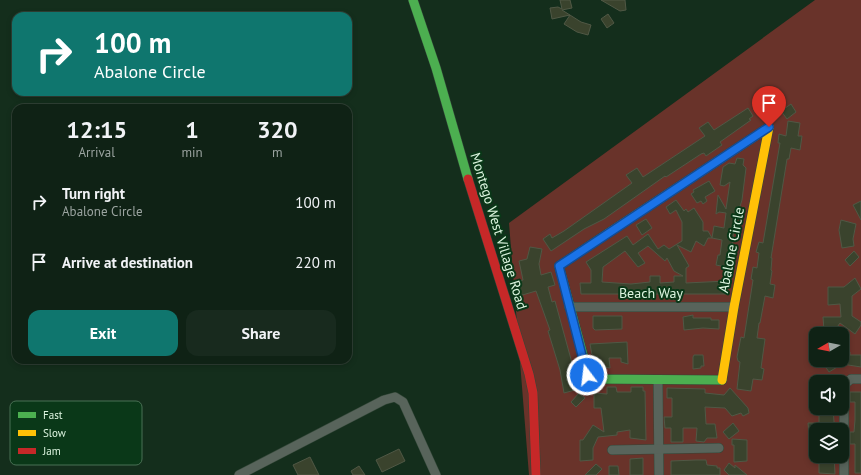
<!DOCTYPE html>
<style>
body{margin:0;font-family:"PT Sans",sans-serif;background:#182a1e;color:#f1f3f6;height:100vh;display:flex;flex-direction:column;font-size:15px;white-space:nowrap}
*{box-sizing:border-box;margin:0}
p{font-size:13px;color:#9ba4a0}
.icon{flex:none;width:22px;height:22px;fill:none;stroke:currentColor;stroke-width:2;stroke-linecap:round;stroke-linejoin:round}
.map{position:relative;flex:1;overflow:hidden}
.drawer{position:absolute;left:12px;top:104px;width:340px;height:260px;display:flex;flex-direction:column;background:#0f2215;border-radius:12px;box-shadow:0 2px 6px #0003,0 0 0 1px #2f3f34}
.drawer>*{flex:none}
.guide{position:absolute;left:12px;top:12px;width:340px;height:84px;border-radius:12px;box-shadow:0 2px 6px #0003,0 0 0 1px #2f3f34;background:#0f766e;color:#fff;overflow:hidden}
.needle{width:26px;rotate:261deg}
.tools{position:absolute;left:809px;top:327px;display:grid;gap:8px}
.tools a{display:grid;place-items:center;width:40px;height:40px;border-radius:8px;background:#0f2215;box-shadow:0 2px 6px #0003,0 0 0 1px #2f3f34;font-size:20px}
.pin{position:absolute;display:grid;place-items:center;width:34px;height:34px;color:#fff;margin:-41px -17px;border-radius:50% 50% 50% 0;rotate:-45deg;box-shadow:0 0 4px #0007}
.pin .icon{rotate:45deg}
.me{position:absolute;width:44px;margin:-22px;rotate:345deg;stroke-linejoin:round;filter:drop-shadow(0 0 3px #0008)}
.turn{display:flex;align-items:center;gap:14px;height:84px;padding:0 16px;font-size:18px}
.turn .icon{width:52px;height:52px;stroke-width:2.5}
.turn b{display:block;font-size:28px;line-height:34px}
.eta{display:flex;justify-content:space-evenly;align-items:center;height:68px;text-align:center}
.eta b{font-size:24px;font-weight:700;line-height:28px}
.primary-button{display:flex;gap:8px;margin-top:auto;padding:8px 16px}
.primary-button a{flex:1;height:46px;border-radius:12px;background:#0f766e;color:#fff;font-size:16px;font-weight:700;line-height:46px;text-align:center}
.primary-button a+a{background:#182a1e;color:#f1f3f6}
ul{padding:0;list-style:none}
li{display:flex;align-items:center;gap:12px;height:60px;padding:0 16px}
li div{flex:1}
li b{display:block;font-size:15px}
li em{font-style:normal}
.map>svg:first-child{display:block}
</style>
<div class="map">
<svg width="861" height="475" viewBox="0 0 861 475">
<rect width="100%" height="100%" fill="#142e1c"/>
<path fill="#69332a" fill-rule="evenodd" d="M815 0H861V475H529L509 223ZM816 334H842V360H816ZM816 382H842V408H816ZM816 430H842V456H816Z"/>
<g fill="#3a432d" stroke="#505845" fill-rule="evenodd">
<path d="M560 0H570L572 8 562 10 581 22 591 25 588 35 577 32 564 24 570 15 552 19 550 8 558 7 562 9Z"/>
<path d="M601 0H625L626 10 620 11Z"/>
<path d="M608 14 614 23 607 28 601 19Z"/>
<path d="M774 95 783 98 779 109 772 107H759V96L774 97Z"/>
<path d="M791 104 796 112 787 119 781 111Z"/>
<path d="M748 108 753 116 749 119 751 120 720 142 722 145 706 156 704 153 701 154 666 177 665 176 604 219 584 229 551 251 543 239 550 234 552 238 564 231 632 183 626 175 637 168 643 177 705 136 699 128 708 122 714 130Z"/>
<path d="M788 121 800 123 798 136H802L800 150 791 148 789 159H787L771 258H772L771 270 772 271 770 284 775 285 773 298 765 296 760 323H759L757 338 765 339 761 368 764 369 762 380 753 379 751 391 737 389 740 362 738 361 737 357 741 337 744 338 753 280 751 279 753 267 757 268 759 253 756 252 759 242 763 243 780 143H778L779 134 786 136Z"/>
<path d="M737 158 744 159 743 165 746 168 742 200 734 226 731 268 716 265 718 255H720L722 240 712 238 714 226 724 228 726 213 719 212 716 214 718 195 726 209 730 182 724 186 720 185 723 167 729 163 735 164Z"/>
<path d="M709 181 715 191 705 197 707 201 703 204 701 201 697 203 691 194 694 192 693 190Z"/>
<path d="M676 200 684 211 686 209 688 212 694 208 703 222V231H708L712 238H708L704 246 696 241 691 252 677 245 689 266 686 268V283L727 281V294H581L580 283H591V270L586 262 627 236 633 245 648 234 658 249 664 245 669 249 682 241V222L676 210 670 214 666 207ZM648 246 665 261 667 258 674 271 683 276H674V282L660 283V276H650V282L631 284 602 282 603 267 625 251 638 267 645 263 638 253Z"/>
<path d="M861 201V220L853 205Z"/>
<path d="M646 219 652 228 642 235 636 225Z"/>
<path d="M841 220 856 224 853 239 854 246 842 248 839 230Z"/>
<path d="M530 247 542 249 539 264 541 275 551 272 555 285 548 287 552 302 555 301 572 363 569 364 571 371 570 380H572L575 390 564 393 560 370 548 331 550 330 536 291 519 296 515 283 523 280 519 261 527 259Z"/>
<path d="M854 251 859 257 850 266 845 260Z"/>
<path d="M855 278 861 289 852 296V316L861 322V325L855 334 840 323 835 330 824 331 823 317H841L840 304 828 305V287H844Z"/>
<path d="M693 315V318H711V320H719V329L703 328 684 330 683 317Z"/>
<path d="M593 316H622V329L595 330 593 328Z"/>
<path d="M627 342 628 364 621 362V358H609L610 368 594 366 590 344Z"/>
<path d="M842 352H850V355H861V367L842 364 829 372 821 360H842Z"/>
<path d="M694 355H703L704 366H701V368L693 369V357Z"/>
<path d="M607 387H616L617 392H631V387H643V391H645L646 440 630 438V430L617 432V435L598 437 593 448V460L580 461V440H583L593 425 604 432 601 408H594V393L607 394Z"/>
<path d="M667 388 705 389V393L724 395 730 388 748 408 749 413 743 416 741 413 732 416 725 408 705 407 706 424H715L717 438H707L704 442 696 441 697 428H683V442H671V428H665L664 417H672V398H667Z"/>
<path d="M850 392H861V473H855V444H850V432H854L855 420V402H850Z"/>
<path d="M579 393 585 398 576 407 571 402Z"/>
<path d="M819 408H833L834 422 836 423V430H816V434L809 435 808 423H819Z"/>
<path d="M733 423 739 431 729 439 723 432Z"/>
<path d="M732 439 747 440V461L734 462V445H732Z"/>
<path d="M399 449 405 461 382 472 376 460Z"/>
<path d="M819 456H834L835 474 819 473Z"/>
<path d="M310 457 319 475H298L293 465Z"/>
<path d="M643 458V475H630V459Z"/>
<path d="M696 460H706L707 465 717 466V468H720V475H671V461Z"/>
<path d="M729 463 735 468V465L747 475H729L724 470Z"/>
<path d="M596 464 602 469 596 475H585Z"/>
<path d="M359 466 365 475H353L351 471Z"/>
<path d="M609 466H618L619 475H609Z"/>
</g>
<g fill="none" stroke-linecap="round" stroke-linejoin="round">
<g stroke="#334738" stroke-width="10">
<g id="street">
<path d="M569 307H734"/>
<path d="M658 380 659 475"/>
<path d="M612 450 719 448"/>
<path d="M239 475 384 400 395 397 403 402 436 475"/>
<path d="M844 475V385L851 379H861"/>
</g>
</g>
<g stroke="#334738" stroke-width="10">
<g id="fast">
<path d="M413 0 436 68 468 179"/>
<path d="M607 234 559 266 589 377 592 379 722 380"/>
</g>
</g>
<g stroke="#334738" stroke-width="10">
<g id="slow">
<path d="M607 234 769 127"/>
<path d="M722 380 734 307 769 127"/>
</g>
</g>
<g stroke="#334738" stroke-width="10">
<path id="jam" d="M468 179 529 374 533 393 536 475"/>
</g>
<use href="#street" stroke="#58645b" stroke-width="9"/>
<use href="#fast" stroke="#4caf50" stroke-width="9"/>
<use href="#slow" stroke="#ffc107" stroke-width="9"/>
<use href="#jam" stroke="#c62828" stroke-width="9"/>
</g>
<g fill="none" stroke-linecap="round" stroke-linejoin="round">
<g stroke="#114b97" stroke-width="10">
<path id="route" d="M587 375 559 266 769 127"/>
</g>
<use href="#route" stroke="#1a73e8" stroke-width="7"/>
</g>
<g text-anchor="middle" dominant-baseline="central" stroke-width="4" stroke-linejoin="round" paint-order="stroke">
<g font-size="14" fill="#dcf4df" stroke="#0a3818">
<text transform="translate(499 231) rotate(73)">Montego West Village Road</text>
<text transform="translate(731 250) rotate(-79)">Abalone Circle</text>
<text x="651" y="293">Beach Way</text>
</g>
</g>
<rect x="10" y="401" width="132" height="64" rx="6" fill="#0a3818" stroke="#497054" stroke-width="1"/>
<rect x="18" y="412" width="18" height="6" fill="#4caf50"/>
<rect x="18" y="430" width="18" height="6" fill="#ffc107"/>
<rect x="18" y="448" width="18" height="6" fill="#c62828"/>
<g font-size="11" fill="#dcf4df">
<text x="43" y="419">Fast</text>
<text x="43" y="437">Slow</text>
<text x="43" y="455">Jam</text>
</g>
</svg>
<div class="tools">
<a><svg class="needle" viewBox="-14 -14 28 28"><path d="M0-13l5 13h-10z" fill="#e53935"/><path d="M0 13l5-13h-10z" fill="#9ba4a0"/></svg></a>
<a><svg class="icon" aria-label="sound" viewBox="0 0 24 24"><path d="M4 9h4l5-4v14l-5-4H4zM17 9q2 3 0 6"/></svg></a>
<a><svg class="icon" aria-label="layers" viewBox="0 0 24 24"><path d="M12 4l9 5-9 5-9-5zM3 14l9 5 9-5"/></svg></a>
</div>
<div class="pin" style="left:769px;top:127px;background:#d93025"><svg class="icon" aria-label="arrive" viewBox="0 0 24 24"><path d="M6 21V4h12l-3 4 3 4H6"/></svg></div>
<svg class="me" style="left:587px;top:375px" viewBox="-20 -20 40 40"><circle r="17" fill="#1a73e8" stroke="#fff" stroke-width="3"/><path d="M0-11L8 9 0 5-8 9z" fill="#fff"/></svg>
<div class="guide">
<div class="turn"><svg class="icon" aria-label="right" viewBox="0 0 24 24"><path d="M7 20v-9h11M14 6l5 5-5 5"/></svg><div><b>100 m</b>Abalone Circle</div></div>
</div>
<section class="drawer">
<div class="eta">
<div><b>12:15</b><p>Arrival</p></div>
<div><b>1</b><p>min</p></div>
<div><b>320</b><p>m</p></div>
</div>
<ul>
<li><svg class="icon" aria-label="right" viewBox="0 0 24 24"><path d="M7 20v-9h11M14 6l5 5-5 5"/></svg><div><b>Turn right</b><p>Abalone Circle</p></div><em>100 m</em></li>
<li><svg class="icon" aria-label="arrive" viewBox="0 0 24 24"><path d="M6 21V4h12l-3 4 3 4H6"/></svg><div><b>Arrive at destination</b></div><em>220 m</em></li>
</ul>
<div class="primary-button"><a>Exit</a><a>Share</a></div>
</section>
</div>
